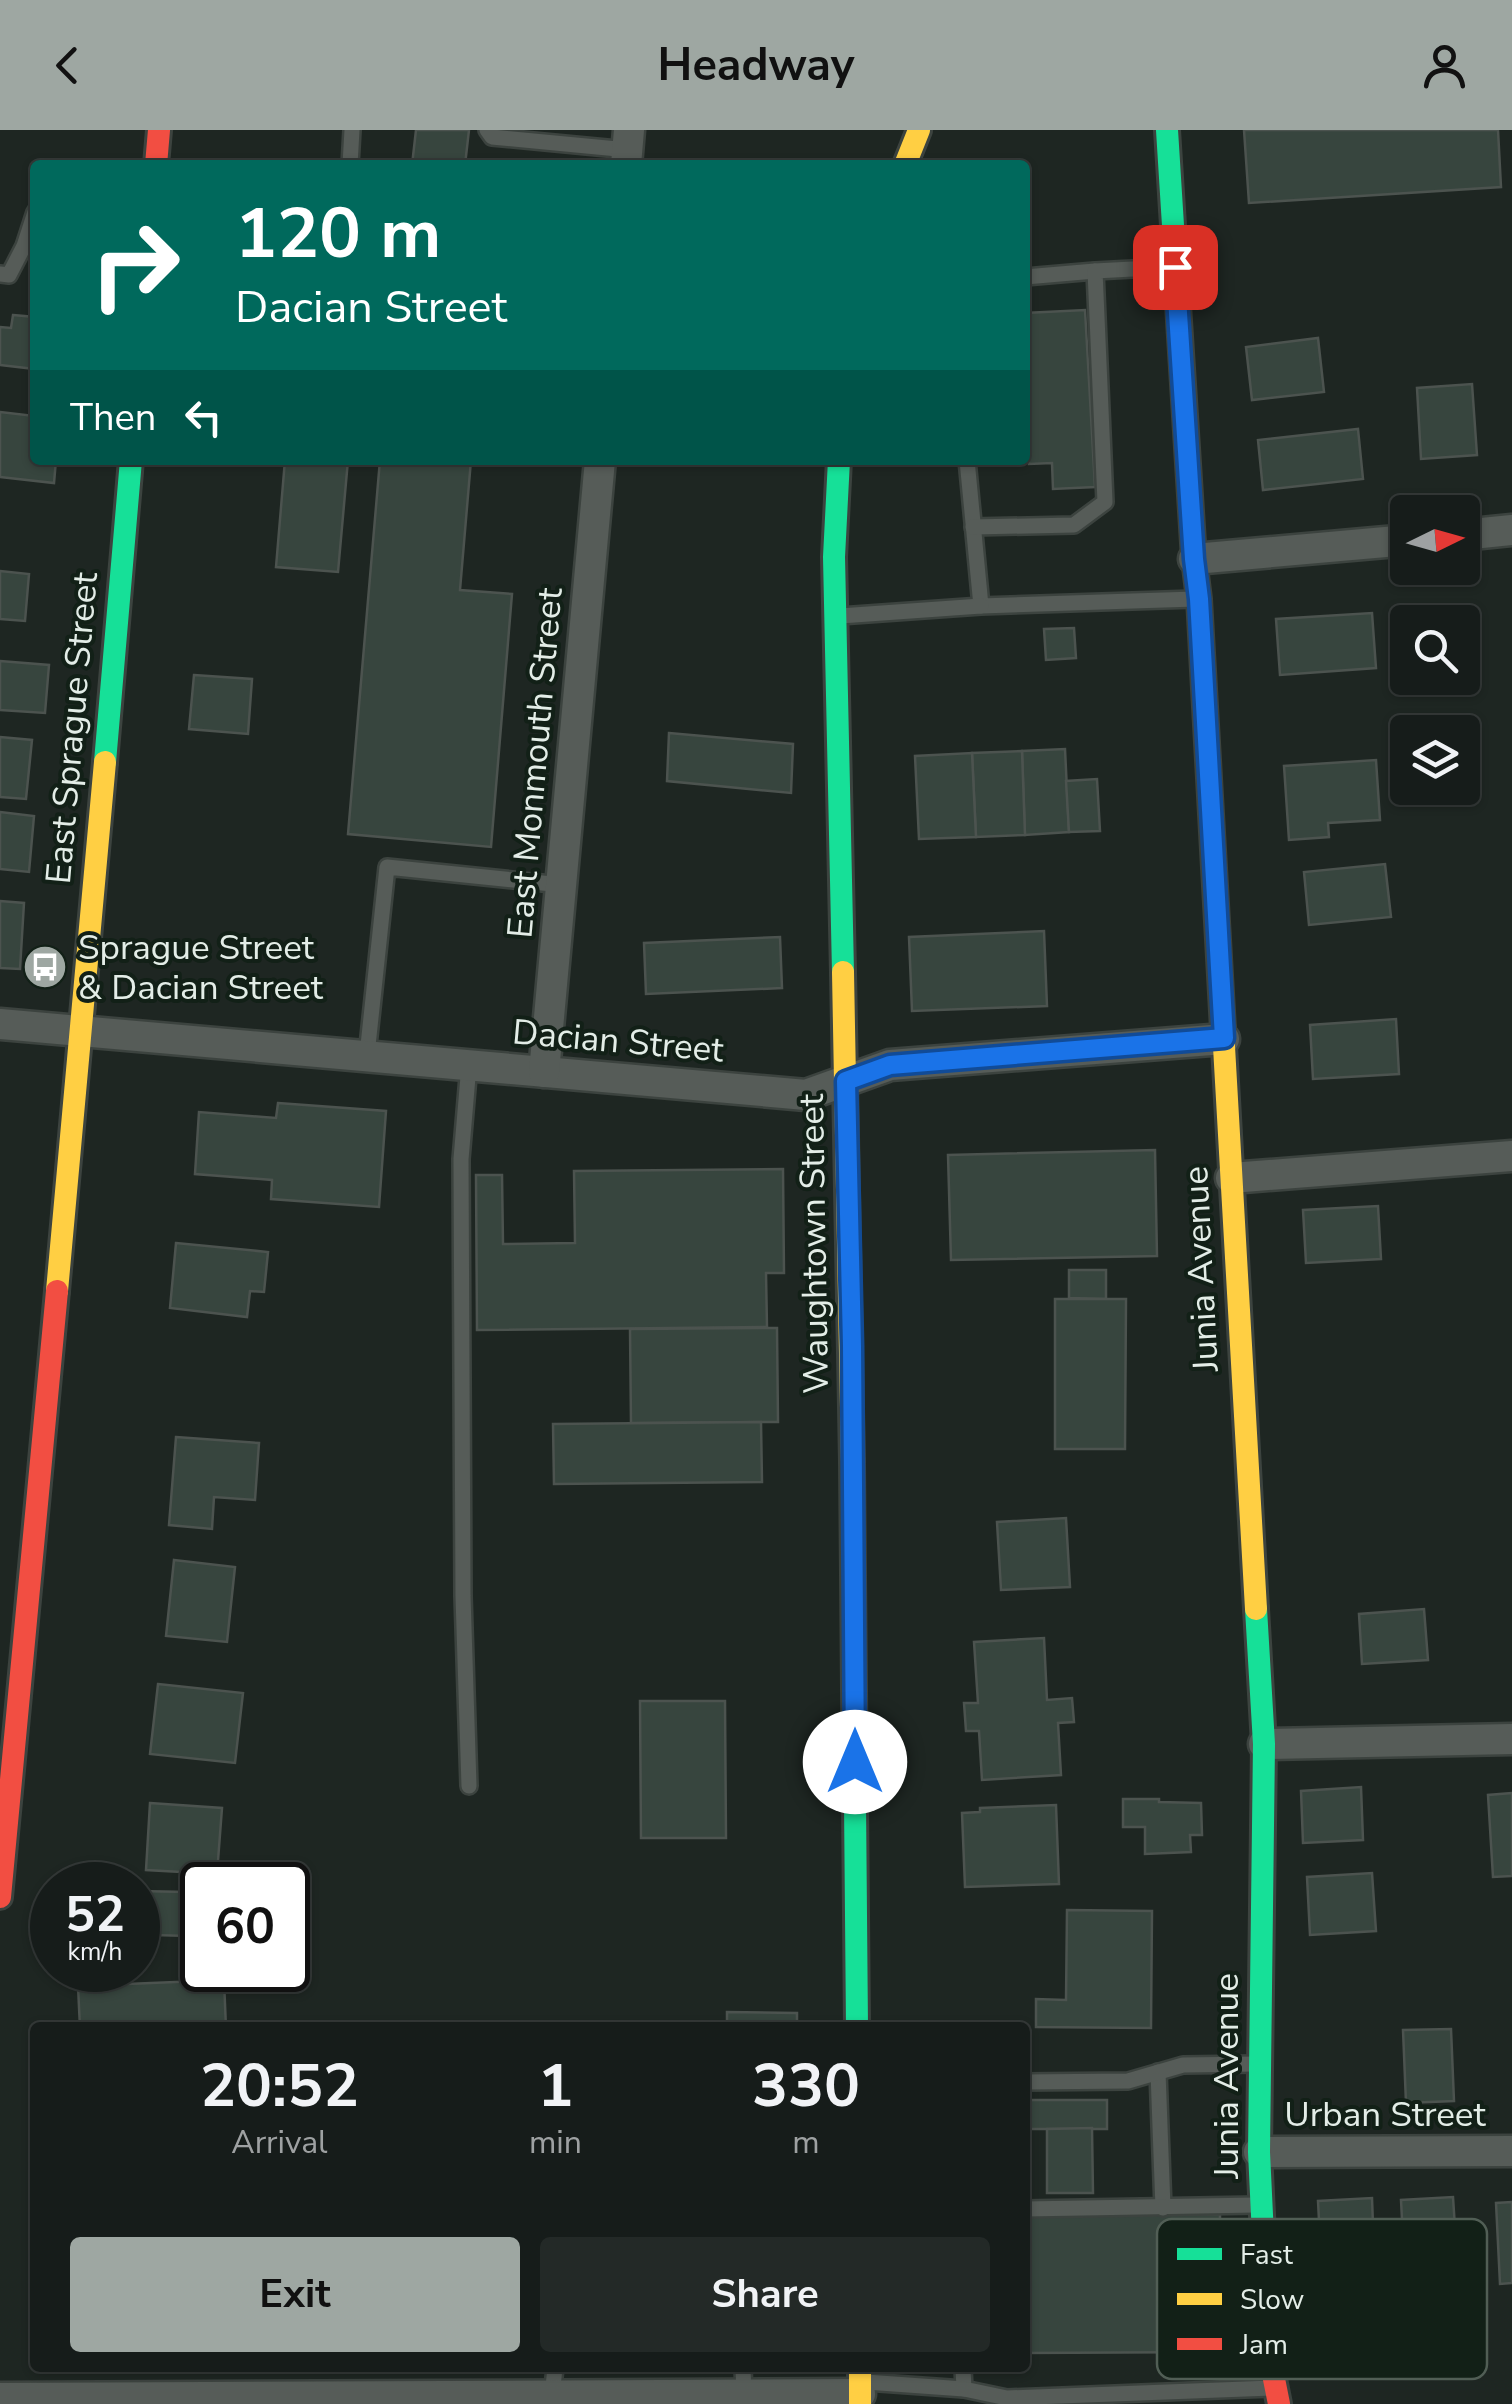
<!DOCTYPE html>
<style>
body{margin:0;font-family:"Nunito Sans",sans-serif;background:#232927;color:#f1f3f6;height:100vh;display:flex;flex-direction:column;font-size:38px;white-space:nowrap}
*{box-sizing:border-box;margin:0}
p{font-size:32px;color:#9ea1a2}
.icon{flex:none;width:55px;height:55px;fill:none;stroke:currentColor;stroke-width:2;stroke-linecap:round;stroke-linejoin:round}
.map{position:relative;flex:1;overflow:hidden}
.panel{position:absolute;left:30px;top:1892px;width:1000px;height:350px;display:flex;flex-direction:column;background:#161c1a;border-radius:10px;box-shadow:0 2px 8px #0004,0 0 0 2px #353a39}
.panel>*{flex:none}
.hud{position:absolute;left:30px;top:30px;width:1000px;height:305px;border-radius:10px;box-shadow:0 2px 8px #0004,0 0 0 2px #353a39;background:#00695c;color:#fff;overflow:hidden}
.needle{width:65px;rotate:85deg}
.tools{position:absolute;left:1390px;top:365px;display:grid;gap:20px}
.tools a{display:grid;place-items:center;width:90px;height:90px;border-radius:10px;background:#161c1a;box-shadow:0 2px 8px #0004,0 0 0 2px #353a39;font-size:50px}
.speed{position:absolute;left:30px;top:1732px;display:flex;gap:20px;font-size:50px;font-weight:700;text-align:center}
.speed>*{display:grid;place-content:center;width:130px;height:130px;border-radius:50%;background:#161c1a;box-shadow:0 2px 8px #0004,0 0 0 2px #353a39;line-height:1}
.speed small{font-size:25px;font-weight:400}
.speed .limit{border:5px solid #111;border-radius:15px;background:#fff;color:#111}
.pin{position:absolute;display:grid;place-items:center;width:85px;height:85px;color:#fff;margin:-42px;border-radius:20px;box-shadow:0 5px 15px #0006}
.me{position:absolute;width:110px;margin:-55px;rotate:0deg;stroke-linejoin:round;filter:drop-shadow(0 0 8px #0008)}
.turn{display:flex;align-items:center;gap:35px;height:210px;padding:0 40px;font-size:45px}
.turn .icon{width:130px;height:130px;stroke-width:2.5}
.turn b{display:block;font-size:70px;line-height:85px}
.then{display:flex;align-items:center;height:95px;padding:0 40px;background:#0003;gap:20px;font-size:38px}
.eta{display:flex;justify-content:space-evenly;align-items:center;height:170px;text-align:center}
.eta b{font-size:60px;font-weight:700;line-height:70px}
.primary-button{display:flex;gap:20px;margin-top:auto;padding:20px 40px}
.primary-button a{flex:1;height:115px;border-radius:10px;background:#9ea7a2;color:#111;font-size:40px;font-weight:700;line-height:115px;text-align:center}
.primary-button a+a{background:#232927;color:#f1f3f6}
header{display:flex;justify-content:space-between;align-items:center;height:130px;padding:0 40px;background:#9ea7a2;color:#111;font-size:45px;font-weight:700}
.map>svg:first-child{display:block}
</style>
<header><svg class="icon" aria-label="back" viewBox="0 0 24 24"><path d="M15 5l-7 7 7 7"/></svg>Headway<svg class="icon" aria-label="person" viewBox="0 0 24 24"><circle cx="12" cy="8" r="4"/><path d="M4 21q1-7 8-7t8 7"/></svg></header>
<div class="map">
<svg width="1512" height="2274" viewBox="0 0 1512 2274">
<rect width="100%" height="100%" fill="#1e2622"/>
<g fill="#37453e" stroke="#4c534f" stroke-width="2.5">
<path d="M416 0H469L465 35H412Z"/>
<path d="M1244 0H1498L1501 57 1249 73Z"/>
<path d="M1085 180 1095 357 1053 359 1052 333 1029 334 1025 254V183Z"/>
<path d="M13 185 35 187V239L0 235V197L11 198Z"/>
<path d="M1318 208 1324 262 1252 270 1246 217Z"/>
<path d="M1472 254 1477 325 1421 329 1417 258Z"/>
<path d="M0 282 35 286V330H56L54 353 0 347Z"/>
<path d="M1358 299 1363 349 1263 360 1258 310Z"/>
<path d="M285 330H348L338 442 276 437Z"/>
<path d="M380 330H471L460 460 512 464 491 717 348 704Z"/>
<path d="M0 441 29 444 25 491 0 489Z"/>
<path d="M1372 483 1376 538 1280 545 1276 489Z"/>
<path d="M1074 498 1076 528 1046 530 1044 499Z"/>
<path d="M0 531 49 535 45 583 0 580Z"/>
<path d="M194 545 252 549 248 604 189 599Z"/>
<path d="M669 603 793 614 791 663 667 651Z"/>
<path d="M0 607 32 610 26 669 0 667Z"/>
<path d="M1065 619 1069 702 1025 705 1022 621Z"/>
<path d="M1022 621 1025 705 976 707 972 623Z"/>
<path d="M972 623 976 707 919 709 915 626Z"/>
<path d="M1376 630 1380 690 1328 693 1329 707 1289 710 1284 636Z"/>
<path d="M1097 649 1100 701 1069 702 1066 651Z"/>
<path d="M0 682 34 686 29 742 0 739Z"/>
<path d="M1385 734 1391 787 1309 795 1304 742Z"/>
<path d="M0 771 24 773 20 839 0 838Z"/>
<path d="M1044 801 1047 876 912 881 909 807Z"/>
<path d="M780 807 782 858 646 864 644 813Z"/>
<path d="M1396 889 1399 944 1313 949 1310 895Z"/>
<path d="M278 973 386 981 379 1077 271 1069 272 1050 195 1044 199 982 276 988Z"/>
<path d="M1155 1020 1157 1126 951 1130 948 1025Z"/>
<path d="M783 1039 784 1143H766L767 1197 477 1200 476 1045H502L503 1114 575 1113 574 1041Z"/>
<path d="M1378 1076 1381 1129 1306 1133 1303 1080Z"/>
<path d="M176 1113 268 1122 264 1162 250 1161 247 1187 170 1178Z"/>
<path d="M1069 1140H1106V1169L1069 1168Z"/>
<path d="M1055 1169H1126L1125 1319H1055Z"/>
<path d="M777 1198 778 1292 631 1293 630 1199Z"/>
<path d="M761 1292 762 1352 554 1354 553 1294Z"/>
<path d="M176 1307 259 1313 255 1370 214 1367 212 1399 169 1395Z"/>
<path d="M1066 1388 1070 1457 1001 1460 997 1392Z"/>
<path d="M174 1430 235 1437 227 1512 166 1506Z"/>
<path d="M1424 1479 1428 1530 1362 1534 1359 1484Z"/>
<path d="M1044 1508 1047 1570 1072 1568 1074 1592 1058 1593 1061 1645 982 1650 979 1601H966L964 1573H978L974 1512Z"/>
<path d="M158 1554 243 1563 235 1633 150 1624Z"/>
<path d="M640 1571H725L726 1708H641Z"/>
<path d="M1361 1657 1363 1710 1303 1713 1301 1661Z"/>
<path d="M1512 1663V1746L1493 1747 1488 1665Z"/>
<path d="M1123 1669H1159V1672L1201 1673 1202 1705H1190L1191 1722 1145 1724V1697H1123Z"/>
<path d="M150 1673 222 1678 217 1744 146 1740Z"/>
<path d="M1056 1675 1059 1754 965 1757 962 1683 980 1682V1678Z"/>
<path d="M1372 1743 1376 1801 1310 1805 1307 1747Z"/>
<path d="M138 1761 188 1762V1806L154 1805 153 1827H138Z"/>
<path d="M1067 1780 1152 1781 1151 1898 1036 1897V1869L1066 1870Z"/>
<path d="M224 1850 226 1898H80L78 1856Z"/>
<path d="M727 1882 797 1883V1898H727Z"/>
<path d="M1451 1899 1454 1971 1406 1973 1403 1900Z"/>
<rect x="1025" y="1970" width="82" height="29"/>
<path d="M1092 1998 1093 2063H1047V1999Z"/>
<path d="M1453 2067 1458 2144 1405 2148 1401 2070Z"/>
<path d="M1372 2068 1375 2148 1322 2150 1318 2071Z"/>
<path d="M1512 2072V2153L1500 2154 1496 2073Z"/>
<path d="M1220 2084V2222L1025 2223V2085Z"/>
</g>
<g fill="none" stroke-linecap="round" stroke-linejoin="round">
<g stroke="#3c433f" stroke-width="20">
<g id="lane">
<path d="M487 0 492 7 628 20"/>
<path d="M350 35 352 0"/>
<path d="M0 144 9 145 24 116 35 82"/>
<path d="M1025 147 1095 141"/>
<path d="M967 330 981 476 1195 469"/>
<path d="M973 397 1074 395 1105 372 1095 141 1170 137"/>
<path d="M840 486 981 476"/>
<path d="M367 925 387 737 562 755"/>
<path d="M469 935 461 1029 463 1466 469 1656"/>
<path d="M1158 1942 1163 2078"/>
<path d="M1025 1952 1128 1951 1183 1935 1256 1934"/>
<path d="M1025 2079 1256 2075"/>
<path d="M743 2238 744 2264"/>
<path d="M963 2238 964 2259"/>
<path d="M866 2252 964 2259 1007 2268 1272 2258"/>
<path d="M552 2266 555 2238"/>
</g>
</g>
<g stroke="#3c433f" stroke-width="35">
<g id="street">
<path d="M626 35 629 0"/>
<path d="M1462 405 1512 400"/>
<path d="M1194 429 1408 410"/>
<path d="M0 894 806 965 890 935 1224 909"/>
<path d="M544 942 600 330"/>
<path d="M1231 1048 1512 1026"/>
<path d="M1264 1614 1512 1609"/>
<path d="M1259 2022 1512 2021"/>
<path d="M0 2268 860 2264"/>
</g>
</g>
<g stroke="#3c433f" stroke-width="28">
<g id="fast">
<path d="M1167 0 1194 429 1199 469 1223 899"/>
<path d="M839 330 834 427 843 842"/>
<path d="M105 632 131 330"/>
<path d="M852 1332 857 1898"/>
<path d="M1256 1479 1264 1614 1259 2022 1263 2106"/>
</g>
</g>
<g stroke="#3c433f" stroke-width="28">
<g id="slow">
<path d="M905 35 919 0"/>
<path d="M843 842 852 1332"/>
<path d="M1223 899 1256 1479"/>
<path d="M57 1161 105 632"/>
<path d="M860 2238V2274"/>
</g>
</g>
<g stroke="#3c433f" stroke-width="28">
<g id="jam">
<path d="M156 35 159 0"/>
<path d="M0 1767 57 1161"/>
<path d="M1263 2106 1270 2229 1279 2274"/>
</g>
</g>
<use href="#lane" stroke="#565c58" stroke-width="15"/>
<use href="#street" stroke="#565c58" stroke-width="30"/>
<use href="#fast" stroke="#16e098" stroke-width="22"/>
<use href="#slow" stroke="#ffcf43" stroke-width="22"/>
<use href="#jam" stroke="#f24e42" stroke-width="22"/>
</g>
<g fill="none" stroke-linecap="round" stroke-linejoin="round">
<g stroke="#114b97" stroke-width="25">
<path id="route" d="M855 1632 852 1216 846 951 890 935 1224 908 1199 469 1194 429 1175 137"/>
</g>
<use href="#route" stroke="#1a73e8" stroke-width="18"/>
</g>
<defs>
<g id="bus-disc" transform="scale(2.25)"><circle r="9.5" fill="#9ea7a2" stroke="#122017"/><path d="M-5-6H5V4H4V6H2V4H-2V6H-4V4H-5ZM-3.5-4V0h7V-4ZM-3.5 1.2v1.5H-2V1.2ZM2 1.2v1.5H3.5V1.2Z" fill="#fff"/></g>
</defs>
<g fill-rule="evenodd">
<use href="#bus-disc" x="45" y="837"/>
</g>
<g text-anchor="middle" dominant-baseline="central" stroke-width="8" stroke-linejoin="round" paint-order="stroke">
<g font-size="35" fill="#e3ede7" stroke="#122017">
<text transform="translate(72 598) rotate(-85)">East Sprague Street</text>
<text transform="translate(535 633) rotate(-85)">East Monmouth Street</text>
<text transform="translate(618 911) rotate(5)">Dacian Street</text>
<text transform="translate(814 1114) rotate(-91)">Waughtown Street</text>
<text transform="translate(1201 1139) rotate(-93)">Junia Avenue</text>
<text transform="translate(1226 1946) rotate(-90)">Junia Avenue</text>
<text x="1385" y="1984">Urban Street</text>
</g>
<g font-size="35" fill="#e3ede7" stroke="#122017" text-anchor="start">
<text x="78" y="817">Sprague Street<tspan x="78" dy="40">&amp; Dacian Street</tspan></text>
</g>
</g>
<rect x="1157" y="2089" width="330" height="160" rx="15" fill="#122017" stroke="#515e55" stroke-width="2.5"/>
<rect x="1177" y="2118" width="45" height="12" fill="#16e098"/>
<rect x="1177" y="2163" width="45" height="12" fill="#ffcf43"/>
<rect x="1177" y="2208" width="45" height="12" fill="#f24e42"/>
<g font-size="28" fill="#e3ede7">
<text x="1240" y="2134">Fast</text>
<text x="1240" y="2179">Slow</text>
<text x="1240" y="2224">Jam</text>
</g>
</svg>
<div class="tools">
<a><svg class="needle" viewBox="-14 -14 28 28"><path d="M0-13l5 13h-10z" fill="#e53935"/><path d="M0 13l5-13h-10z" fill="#9ea1a2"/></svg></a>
<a><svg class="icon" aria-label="search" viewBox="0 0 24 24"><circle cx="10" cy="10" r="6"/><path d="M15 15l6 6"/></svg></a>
<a><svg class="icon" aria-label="layers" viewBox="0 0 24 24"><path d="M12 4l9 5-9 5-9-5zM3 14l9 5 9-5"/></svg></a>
</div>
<div class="speed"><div>52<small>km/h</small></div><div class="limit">60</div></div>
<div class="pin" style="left:1175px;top:137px;background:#d93025"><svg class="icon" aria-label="arrive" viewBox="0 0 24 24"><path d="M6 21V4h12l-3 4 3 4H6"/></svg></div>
<svg class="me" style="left:855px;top:1632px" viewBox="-20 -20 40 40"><circle r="19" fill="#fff"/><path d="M0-13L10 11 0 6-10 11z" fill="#1a73e8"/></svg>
<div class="hud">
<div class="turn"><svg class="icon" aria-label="right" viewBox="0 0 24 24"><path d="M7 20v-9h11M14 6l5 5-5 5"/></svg><div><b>120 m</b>Dacian Street</div></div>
<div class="then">Then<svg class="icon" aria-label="left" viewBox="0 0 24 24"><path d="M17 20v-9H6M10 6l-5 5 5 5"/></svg></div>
</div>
<section class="panel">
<div class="eta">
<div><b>20:52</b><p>Arrival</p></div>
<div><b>1</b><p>min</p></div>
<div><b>330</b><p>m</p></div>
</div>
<div class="primary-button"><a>Exit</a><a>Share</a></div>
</section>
</div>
